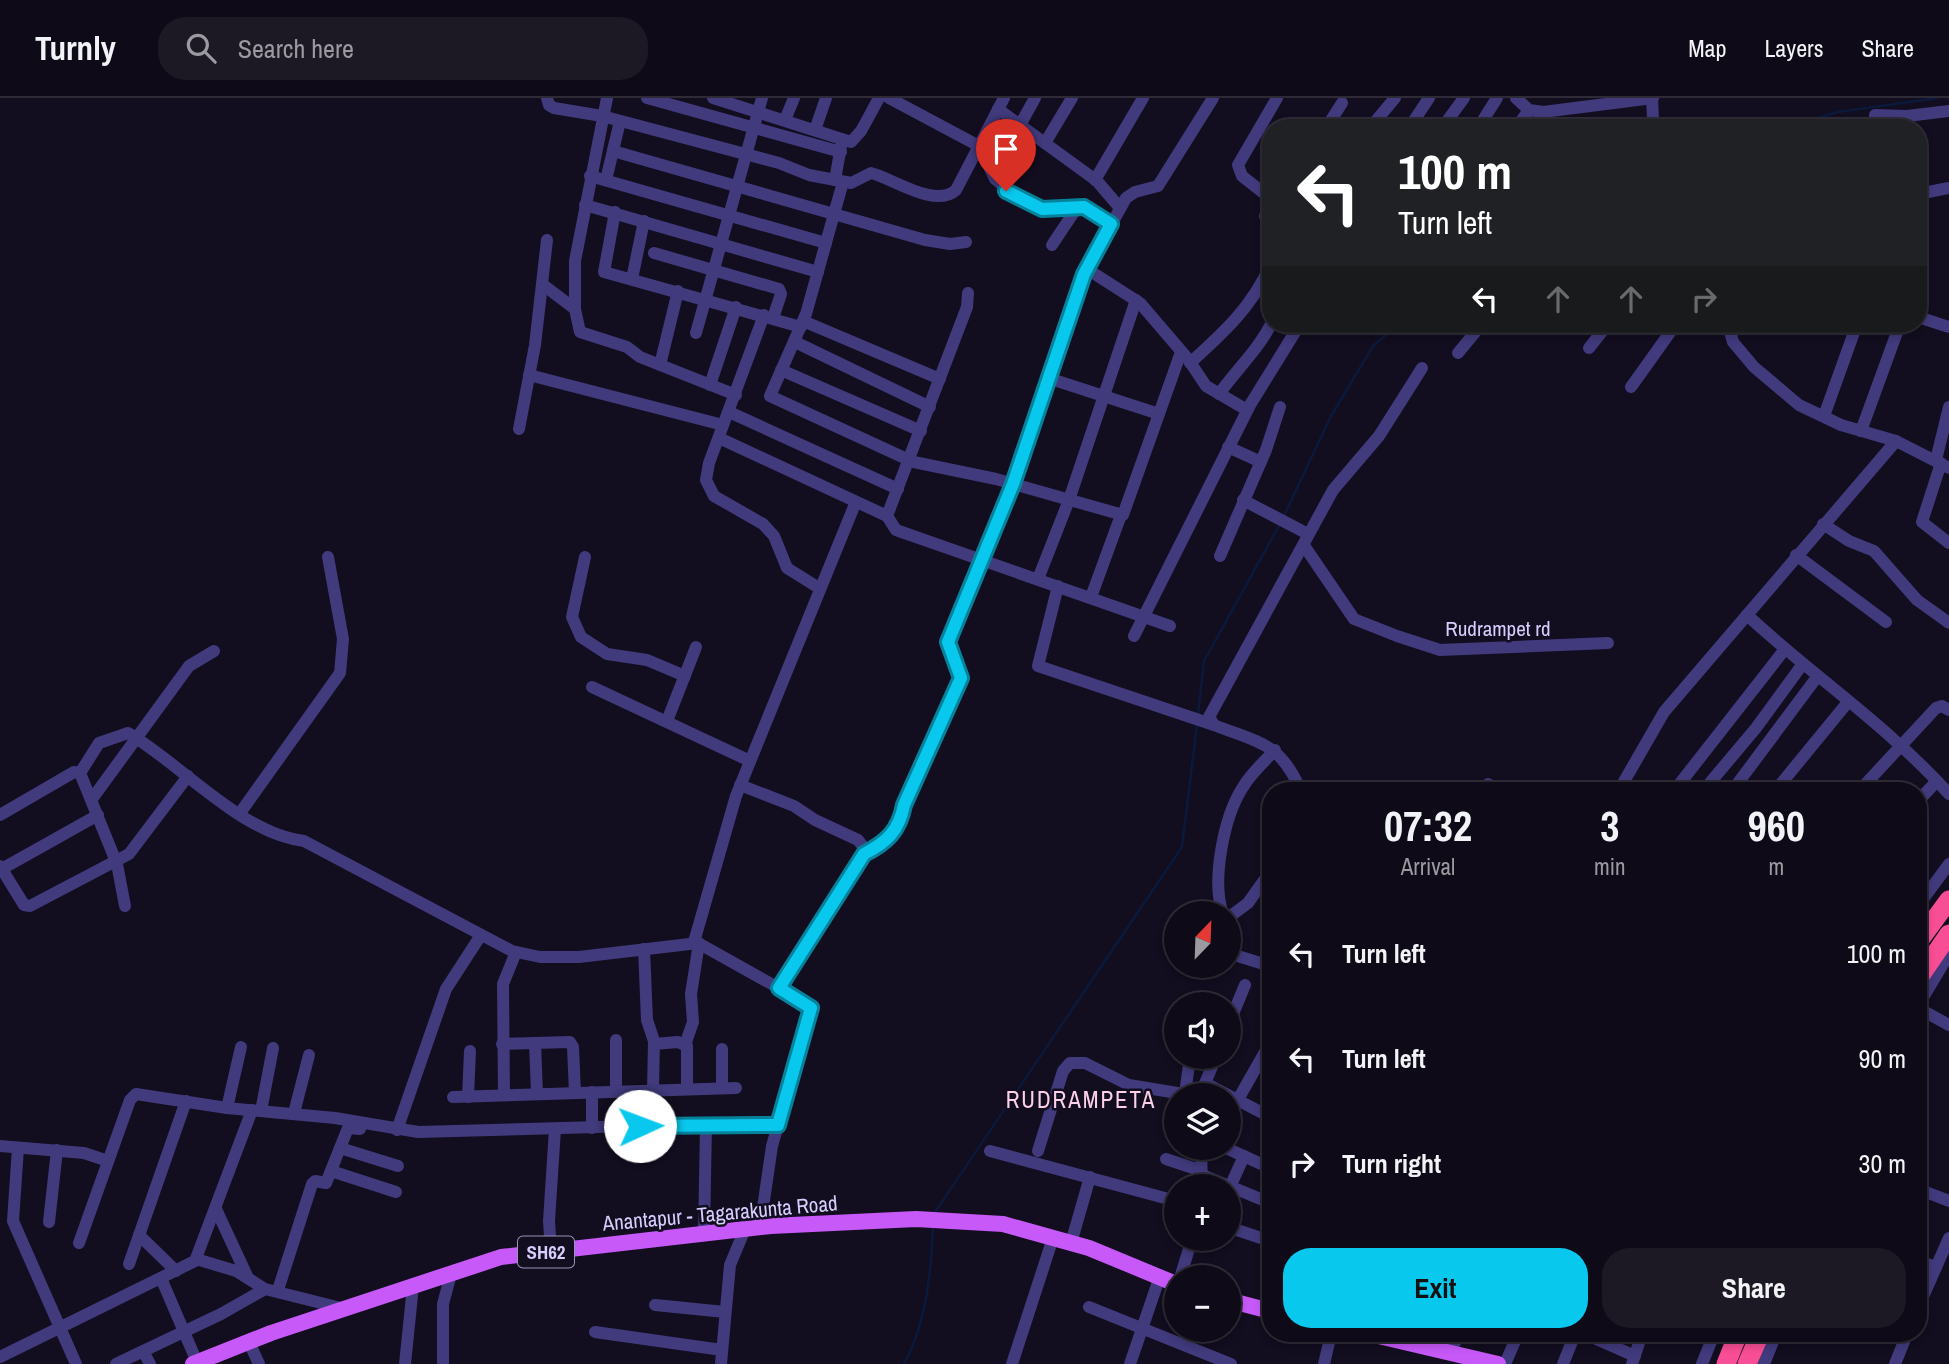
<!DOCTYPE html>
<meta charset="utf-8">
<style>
body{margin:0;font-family:"Archivo Narrow",sans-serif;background:#1c1824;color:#f1f3f6;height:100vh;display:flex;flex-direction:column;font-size:26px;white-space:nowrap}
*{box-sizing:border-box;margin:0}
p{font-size:23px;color:#9b9aa1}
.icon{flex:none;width:38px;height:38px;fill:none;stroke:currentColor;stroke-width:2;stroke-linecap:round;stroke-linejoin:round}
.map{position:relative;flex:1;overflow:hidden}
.drawer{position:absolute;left:1262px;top:684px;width:665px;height:560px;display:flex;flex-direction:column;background:#0e0a17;border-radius:28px;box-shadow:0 4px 10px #0003,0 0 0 2px #2e2b36}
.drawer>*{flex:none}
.guide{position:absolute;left:1262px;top:21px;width:665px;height:214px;border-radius:28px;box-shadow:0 4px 10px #0003,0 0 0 2px #2e2b36;background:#202124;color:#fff;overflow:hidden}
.needle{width:46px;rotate:23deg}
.fabs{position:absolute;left:1164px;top:803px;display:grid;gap:14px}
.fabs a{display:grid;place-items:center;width:77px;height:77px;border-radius:50%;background:#0e0a17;box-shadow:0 4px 10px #0003,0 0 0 2px #2e2b36;font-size:35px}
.pin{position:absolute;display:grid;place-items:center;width:60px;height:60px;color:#fff;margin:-72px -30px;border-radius:50% 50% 50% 0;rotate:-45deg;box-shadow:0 0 7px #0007}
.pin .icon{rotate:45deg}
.me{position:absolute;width:77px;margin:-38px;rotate:88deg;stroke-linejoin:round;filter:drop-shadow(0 0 5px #0008)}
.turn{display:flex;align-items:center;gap:24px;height:147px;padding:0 21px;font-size:32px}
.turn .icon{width:91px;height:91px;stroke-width:2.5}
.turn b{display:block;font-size:49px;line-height:60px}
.lanes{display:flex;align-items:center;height:66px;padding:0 21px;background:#0003;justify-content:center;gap:35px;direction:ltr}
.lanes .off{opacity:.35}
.eta{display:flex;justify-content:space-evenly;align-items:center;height:119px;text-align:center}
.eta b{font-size:42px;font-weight:800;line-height:49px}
.button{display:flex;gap:14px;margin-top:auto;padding:14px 21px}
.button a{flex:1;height:80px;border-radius:28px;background:#09c8ee;color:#111;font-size:28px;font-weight:800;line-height:80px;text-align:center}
.button a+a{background:#1c1824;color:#f1f3f6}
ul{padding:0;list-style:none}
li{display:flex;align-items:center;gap:21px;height:105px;padding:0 21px}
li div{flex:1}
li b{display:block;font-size:26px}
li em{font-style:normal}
header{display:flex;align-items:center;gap:42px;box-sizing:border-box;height:98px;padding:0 35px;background:#0e0a17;border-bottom:2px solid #2e2b36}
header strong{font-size:33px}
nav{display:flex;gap:38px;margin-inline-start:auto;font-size:24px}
.search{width:490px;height:63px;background:#1c1824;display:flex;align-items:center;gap:18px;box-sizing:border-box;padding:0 24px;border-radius:28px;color:#9b9aa1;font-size:26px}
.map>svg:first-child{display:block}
</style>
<header>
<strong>Turnly</strong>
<div class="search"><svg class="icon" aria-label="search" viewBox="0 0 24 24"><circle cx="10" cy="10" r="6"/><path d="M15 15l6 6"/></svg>Search here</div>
<nav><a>Map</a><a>Layers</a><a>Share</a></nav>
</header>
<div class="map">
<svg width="1949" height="1266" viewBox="0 0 1949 1266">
<rect width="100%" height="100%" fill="#120d1f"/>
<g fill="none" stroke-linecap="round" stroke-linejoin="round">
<g stroke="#0b193b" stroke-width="2.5">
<path d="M1781 30 1838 14 1938 0"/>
<path d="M1283 420 1331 318 1373 248 1398 226"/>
<path d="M1198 616 1204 563 1280 426"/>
<path d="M933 1117 1182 749 1197 627"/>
<path d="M904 1266C927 1224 931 1174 933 1127"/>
</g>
<g stroke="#413a7d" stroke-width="12">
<path d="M547 0 549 7 554 10 602 18 779 65 809 77 851 85 871 75C892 80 935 111 956 92L1004 0"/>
<path d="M647 0 841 54"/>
<path d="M713 0 851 44 861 33 879 0"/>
<path d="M889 0 979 48 995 81 1019 101 1042 111 1080 108 1111 126"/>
<path d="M1516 0 1529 12 1543 14 1548 30"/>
<path d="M1652 0 1653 21"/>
<path d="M998 11 1097 83 1120 110"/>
<path d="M1543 14 1653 0"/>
<path d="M1907 18 1949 13"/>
<path d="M785 22 794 0"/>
<path d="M1841 25V30"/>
<path d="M1020 27 1035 0"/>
<path d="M1326 30 1342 5"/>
<path d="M1370 30 1395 0"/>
<path d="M1409 30 1429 0"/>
<path d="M1442 30 1464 0"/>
<path d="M1478 30 1497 0"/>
<path d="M1516 30 1529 12"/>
<path d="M1874 30 1875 17 1907 18 1905 30"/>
<path d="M815 32 826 0"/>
<path d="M1045 45 1072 0"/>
<path d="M613 53 925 142 950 146 966 144"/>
<path d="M590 78 826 145"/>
<path d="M606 82 620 23"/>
<path d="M835 82 841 48"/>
<path d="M1095 82 1143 0"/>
<path d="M843 84 806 216 770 298 909 362"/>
<path d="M1918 96 1949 90"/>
<path d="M1270 100 1242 78 1238 67 1277 0"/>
<path d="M585 107 818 174"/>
<path d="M615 114 604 174 801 229"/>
<path d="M1265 118 1270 111"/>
<path d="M1918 137 1921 159 1918 171"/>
<path d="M1052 147 1078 108"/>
<path d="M654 155 779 191 781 196 773 220"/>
<path d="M1087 171 1140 205 1188 261 1206 288 1247 312"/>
<path d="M632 181 644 123"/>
<path d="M542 186 575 211 580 234 627 249 640 259 736 297"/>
<path d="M575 211V163L607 0"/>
<path d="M764 217 709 365 706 382 714 398 763 426 774 438 787 470 819 490"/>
<path d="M1918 219 1949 229"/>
<path d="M803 223 940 281"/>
<path d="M1737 226 1731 237 1733 244 1754 269 1799 307 1841 327 1896 343 1949 370"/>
<path d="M696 235 762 0"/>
<path d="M795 244 930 309"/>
<path d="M1589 250 1608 226"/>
<path d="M1458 255 1482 226"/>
<path d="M1190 265C1223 235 1252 209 1270 168"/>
<path d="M660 267 678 193"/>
<path d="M781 272 921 333"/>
<path d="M529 277 723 327"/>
<path d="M1048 280 1159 316"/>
<path d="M710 287 736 209"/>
<path d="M1631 289 1676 226"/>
<path d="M1219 296C1236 272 1258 252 1271 226"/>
<path d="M729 314 898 391"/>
<path d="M1824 318 1857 226"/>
<path d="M519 331 535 247 547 142"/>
<path d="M1861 333 1900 226"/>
<path d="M719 340 887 418 967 209 968 195"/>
<path d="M1228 349 1261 364"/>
<path d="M1936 362 1949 309"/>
<path d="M909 363 996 381 1123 417 1181 254"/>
<path d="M1941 365 1922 424 1949 445"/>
<path d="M1243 402 1308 436"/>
<path d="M887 418 896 432 1170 528"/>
<path d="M1823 426 1849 443 1874 453 1917 502 1949 525"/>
<path d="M1305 449 1354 521 1397 538 1440 552 1608 545"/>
<path d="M1796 457 1886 524"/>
<path d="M1220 458 1266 352 1280 309"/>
<path d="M585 459 572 519 581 539 607 556 647 562 685 578"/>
<path d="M1038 481 1069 402 1136 202"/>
<path d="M1058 488 1038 568 1214 627"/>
<path d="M1091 499 1121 417"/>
<path d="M1747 517 1896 343"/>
<path d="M1134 538 1250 307 1300 226"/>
<path d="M592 589 750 663"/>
<path d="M667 623 696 549"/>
<path d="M80 675 99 645 128 635C181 666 242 736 304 743L512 853 540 859H579L698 845 809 907 811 913 772 1048 760 1130"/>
<path d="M740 687 794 708 815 722 858 742 865 751 861 764 779 890"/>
<path d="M1301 693C1280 644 1259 645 1214 627L1209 619 1333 392 1379 338 1422 270"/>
<path d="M1480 693 1488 686 1501 693"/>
<path d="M1615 693 1622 687 1664 614 1747 517C1813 578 1889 629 1949 696"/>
<path d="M1674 693 1785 551"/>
<path d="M1703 693 1756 630 1802 567"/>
<path d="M1732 693 1817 579"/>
<path d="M1775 693 1848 604"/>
<path d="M1859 693 1936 610 1942 608 1949 612"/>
<path d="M92 701 189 568 214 553"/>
<path d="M1918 703 1937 683"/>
<path d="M240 715 340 575 343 541 328 459"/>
<path d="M0 717 74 674 80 675 117 766 125 808"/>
<path d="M864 756C887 744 899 733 904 707L961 580 948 544 1013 386 1084 176 1126 100 1135 94 1158 88 1213 0"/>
<path d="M0 768 24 807 30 808 129 756 188 678"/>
<path d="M0 772 98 717"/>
<path d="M1918 808 1949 766"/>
<path d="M1223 816C1211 783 1224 718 1243 689 1251 675 1264 664 1275 652"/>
<path d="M1228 820 1248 805 1270 774"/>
<path d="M694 844 736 698 855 406"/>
<path d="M644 851 647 922 654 943 653 992"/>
<path d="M1228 855 1270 868"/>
<path d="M1918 908 1949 856"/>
<path d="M1918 910 1949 927"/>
<path d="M1228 928 1245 887"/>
<path d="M616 942V994"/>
<path d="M535 945 537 996"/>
<path d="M502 946 570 944 573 949 575 995"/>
<path d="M654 946 678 944 687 948V991"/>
<path d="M685 947 693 924 691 896 699 845"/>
<path d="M1205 985 1270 1019"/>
<path d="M722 990V951"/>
<path d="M1185 996 1190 959"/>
<path d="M504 997 503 886 516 854"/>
<path d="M1204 998 1206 983 1216 959"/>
<path d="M453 999 736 990"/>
<path d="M468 999 470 953"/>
<path d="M227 1010 241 949"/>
<path d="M261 1013 273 950"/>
<path d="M294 1015 309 957"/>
<path d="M1228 1019 1265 954 1270 950"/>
<path d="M592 1030V994"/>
<path d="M397 1032 446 891 481 837"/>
<path d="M0 1048 84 1055 108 1063"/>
<path d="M18 1050 13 1123 76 1266"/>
<path d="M340 1050 398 1068"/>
<path d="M1201 1050 1202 1088"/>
<path d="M1226 1050 1270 1070"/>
<path d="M990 1053 1176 1103"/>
<path d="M1038 1053 1063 973 1070 965H1085L1129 987 1195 998"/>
<path d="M1166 1061 1199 1072"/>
<path d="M331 1073 396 1094"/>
<path d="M1200 1076 1270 1105"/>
<path d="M1230 1089 1244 1058"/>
<path d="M1918 1091 1949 1103"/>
<path d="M216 1111 248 1180"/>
<path d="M49 1124 57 1052"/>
<path d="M1228 1129 1270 1143"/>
<path d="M704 1136 706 1026"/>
<path d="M139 1137 176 1173"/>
<path d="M79 1145 130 1002 136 996 227 1010 335 1020 418 1034 706 1026 778 1027"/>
<path d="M1071 1145 1090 1079"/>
<path d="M551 1154 549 1123 555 1031"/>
<path d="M196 1161 236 1173 265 1191 345 1211"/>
<path d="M1918 1163 1936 1169"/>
<path d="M129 1166 186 1003"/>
<path d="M161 1180 197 1264"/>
<path d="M1180 1180 1192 1141"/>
<path d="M278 1192 312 1086 315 1083 326 1085 348 1030 360 1031"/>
<path d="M655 1207 725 1214"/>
<path d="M1089 1209 1231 1266"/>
<path d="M1918 1210 1949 1140"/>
<path d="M595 1234 722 1252"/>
<path d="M1585 1236 1635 1258"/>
<path d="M249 1244 259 1266"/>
<path d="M143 1253 150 1266"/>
<path d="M1451 1253 1459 1236"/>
<path d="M0 1259 195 1163 252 1012"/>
<path d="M116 1266 221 1216 265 1191"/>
<path d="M405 1266 413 1188"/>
<path d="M443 1266V1206L451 1176"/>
<path d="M721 1266 730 1167 745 1131"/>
<path d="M1012 1266 1053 1140"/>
<path d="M1130 1266 1159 1181"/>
<path d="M1324 1266 1331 1236"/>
<path d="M1505 1266 1518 1236"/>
<path d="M1563 1266 1575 1236"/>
<path d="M1632 1266 1642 1236"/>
<path d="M1702 1266 1714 1236"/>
<path d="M1764 1266 1776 1236"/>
<path d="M1895 1266 1907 1236"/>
</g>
<g stroke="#c759f9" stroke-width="16">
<path d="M1228 1202 1270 1213"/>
<path d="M1370 1236 1498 1266"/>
<path d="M193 1266 271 1235 501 1159 771 1128 916 1121 1003 1126 1089 1150 1176 1186"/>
</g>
<g stroke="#f84e95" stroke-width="19">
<path d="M1918 844 1949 802"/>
<path d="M1918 881 1949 836"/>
<path d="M1726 1266 1738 1236"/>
<path d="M1747 1266 1760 1236"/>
</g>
</g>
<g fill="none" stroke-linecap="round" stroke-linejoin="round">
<g stroke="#06829b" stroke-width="18">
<path id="route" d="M640 1028 778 1027 811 910 779 890 864 756C887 744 899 733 904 707L961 580 948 544 1013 386 1084 176 1111 126 1084 109 1042 111 1006 93"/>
</g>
<use href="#route" stroke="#09c8ee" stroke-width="12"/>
</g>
<g text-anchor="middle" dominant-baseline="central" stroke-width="5" stroke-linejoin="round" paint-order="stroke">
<rect fill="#120d1f" stroke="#9b94ba" stroke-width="2" x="518" y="1138.5" width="56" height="31" rx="5"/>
<g font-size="19" font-weight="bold" fill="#d6cefd">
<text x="546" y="1154">SH62</text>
</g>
<g font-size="21" fill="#d6cefd" stroke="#120d1f">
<text x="1498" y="530">Rudrampet rd</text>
<text transform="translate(720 1115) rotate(-5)">Anantapur - Tagarakunta Road</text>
</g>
<g font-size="23" letter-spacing="2" fill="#fdd0ea" stroke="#120d1f">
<text x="1081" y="1001">RUDRAMPETA</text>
</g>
</g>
</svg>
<div class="fabs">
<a><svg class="needle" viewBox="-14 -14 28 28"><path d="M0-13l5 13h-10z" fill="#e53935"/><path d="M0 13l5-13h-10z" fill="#9b9aa1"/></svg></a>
<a><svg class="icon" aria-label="sound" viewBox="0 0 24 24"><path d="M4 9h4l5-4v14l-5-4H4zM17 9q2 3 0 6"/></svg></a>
<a><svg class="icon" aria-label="layers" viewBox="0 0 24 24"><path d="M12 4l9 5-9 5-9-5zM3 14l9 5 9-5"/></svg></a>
<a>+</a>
<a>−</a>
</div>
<div class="pin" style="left:1006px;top:93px;background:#d93025"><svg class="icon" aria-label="arrive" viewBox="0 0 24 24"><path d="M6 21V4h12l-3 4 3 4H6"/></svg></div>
<svg class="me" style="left:640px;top:1028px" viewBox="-20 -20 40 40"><circle r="19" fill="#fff"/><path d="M0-13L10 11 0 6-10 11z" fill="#09c8ee"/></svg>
<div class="guide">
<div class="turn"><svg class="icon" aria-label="left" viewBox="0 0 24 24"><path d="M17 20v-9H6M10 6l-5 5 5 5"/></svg><div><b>100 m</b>Turn left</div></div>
<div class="lanes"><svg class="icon" aria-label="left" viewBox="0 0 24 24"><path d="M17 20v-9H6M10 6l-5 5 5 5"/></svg><svg class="icon off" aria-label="ahead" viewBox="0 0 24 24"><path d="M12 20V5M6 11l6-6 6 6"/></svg><svg class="icon off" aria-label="ahead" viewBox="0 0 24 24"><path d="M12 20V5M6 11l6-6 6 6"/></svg><svg class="icon off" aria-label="right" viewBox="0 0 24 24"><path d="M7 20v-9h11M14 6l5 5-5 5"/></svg></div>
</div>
<section class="drawer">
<div class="eta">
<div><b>07:32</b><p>Arrival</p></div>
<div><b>3</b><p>min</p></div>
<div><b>960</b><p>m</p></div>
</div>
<ul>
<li><svg class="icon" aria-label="left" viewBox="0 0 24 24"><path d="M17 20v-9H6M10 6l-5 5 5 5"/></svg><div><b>Turn left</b></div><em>100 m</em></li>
<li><svg class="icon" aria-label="left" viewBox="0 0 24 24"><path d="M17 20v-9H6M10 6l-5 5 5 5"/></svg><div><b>Turn left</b></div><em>90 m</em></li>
<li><svg class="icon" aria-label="right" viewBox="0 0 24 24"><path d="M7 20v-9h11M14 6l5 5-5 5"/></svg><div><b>Turn right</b></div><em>30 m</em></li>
</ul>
<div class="button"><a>Exit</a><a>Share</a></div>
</section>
</div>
